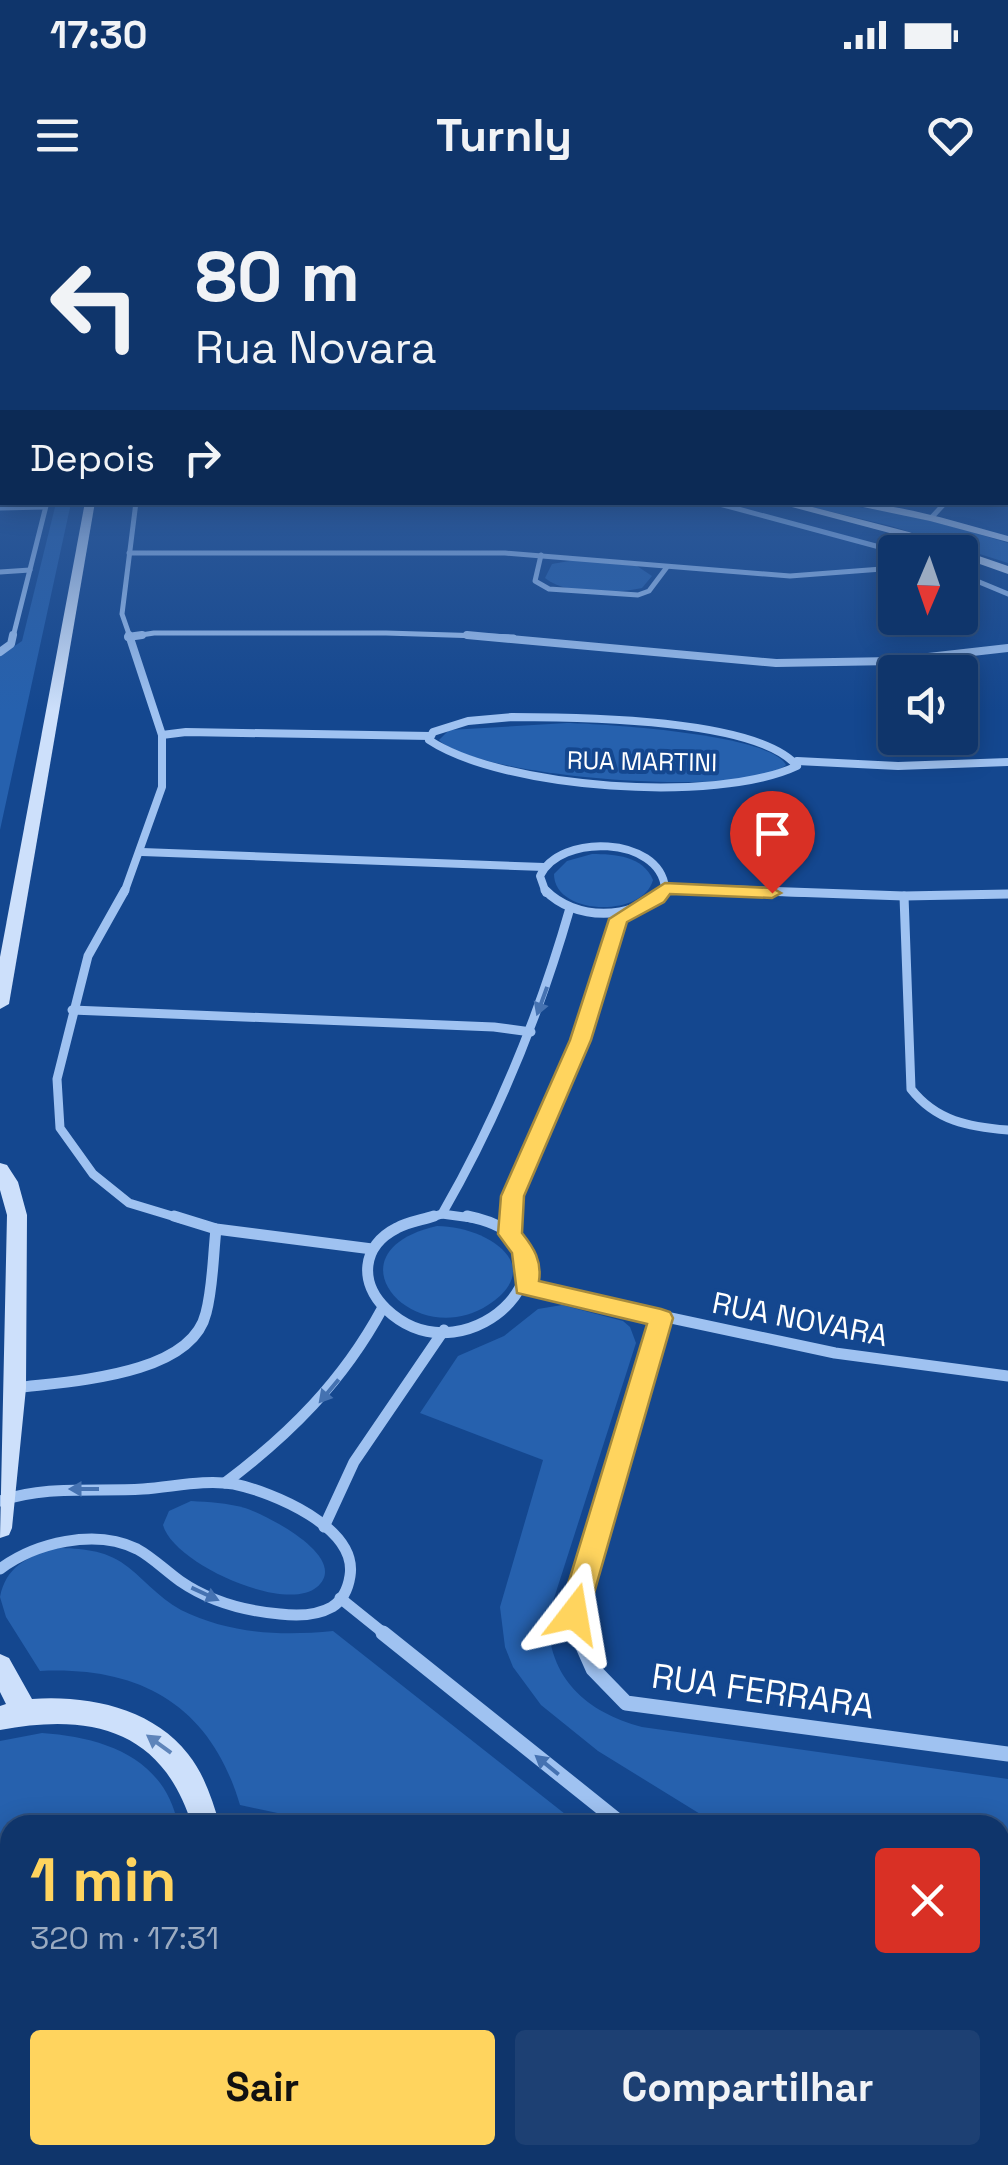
<!DOCTYPE html>
<html lang="pt">
<meta charset="utf-8">
<style>
body{margin:0;font-family:"Space Grotesk",sans-serif;background:#1d4073;color:#f1f3f6;height:100vh;display:flex;flex-direction:column;font-size:38px;white-space:nowrap}
*{box-sizing:border-box;margin:0}
p{font-size:32px;color:#9babc1}
.icon{flex:none;width:55px;height:55px;fill:none;stroke:currentColor;stroke-width:2;stroke-linecap:round;stroke-linejoin:round}
.map{position:relative;flex:1;overflow:hidden}
.drawer{position:absolute;left:0px;top:1615px;width:1010px;height:350px;display:flex;flex-direction:column;background:#0f356b;border-radius:30px 30px 0 0;box-shadow:0 5px 25px #0003,0 0 0 2px #2f507e}
.drawer>*{flex:none}
.banner{position:absolute;left:0px;top:0px;width:1010px;height:305px;box-shadow:0 5px 25px #0003,0 0 0 2px #2f507e;background:#0f356b;color:#f1f3f6;overflow:hidden}
.needle{width:65px;rotate:182deg}
.fabs{position:absolute;left:878px;top:335px;display:grid;gap:20px}
.fabs a{display:grid;place-items:center;width:100px;height:100px;border-radius:10px;background:#0f356b;box-shadow:0 5px 25px #0003,0 0 0 2px #2f507e;font-size:50px}
.pin{position:absolute;display:grid;place-items:center;width:85px;height:85px;color:#fff;margin:-102px -42px;border-radius:50% 50% 50% 0;rotate:-45deg;box-shadow:0 0 10px #0007}
.pin .icon{rotate:45deg}
.me{position:absolute;width:110px;margin:-55px;rotate:14deg;stroke-linejoin:round;filter:drop-shadow(0 0 8px #0008)}
.turn{display:flex;align-items:center;gap:35px;height:210px;padding:0 30px;font-size:45px}
.turn .icon{width:130px;height:130px;stroke-width:2.5}
.turn b{display:block;font-size:70px;line-height:85px}
.then{display:flex;align-items:center;height:95px;padding:0 30px;background:#0003;gap:20px;font-size:38px}
.round{display:grid;place-items:center;flex:none;width:105px;height:105px;border-radius:10px;background:#1d4073}
.summary{display:flex;align-items:center;justify-content:space-between;height:170px;padding:0 30px}
h1{font-size:60px;font-weight:700;line-height:75px;color:#ffd45e}
.action{display:flex;gap:20px;margin-top:auto;padding:20px 30px}
.action a{flex:1;height:115px;border-radius:10px;background:#ffd45e;color:#111;font-size:40px;font-weight:700;line-height:115px;text-align:center}
.action a+a{background:#1d4073;color:#f1f3f6}
.status{display:flex;justify-content:space-between;align-items:center;height:70px;padding:0 50px;background:#0f356b;direction:ltr}
.status svg{height:28px;fill:currentColor}
header{display:flex;justify-content:space-between;align-items:center;height:130px;padding:0 30px;background:#0f356b;font-size:45px;font-weight:700}
.map>svg:first-child{display:block}
</style>
<div class="status"><b>17:30</b><svg viewBox="0 0 49 12"><path d="M0 12V9h3v3zM5 12V6h3v6zM10 12V3h3v9zM15 12V0h3v12zM26 1h20v11H26zM47 4h2v5h-2z"/></svg></div>
<header><svg class="icon" aria-label="menu" viewBox="0 0 24 24"><path d="M4 6h16M4 12h16M4 18h16"/></svg>Turnly<svg class="icon" aria-label="heart" viewBox="0 0 24 24"><path d="M12 20l-8-8c-3-5 5-10 8-4 3-6 11-1 8 4z"/></svg></header>
<div class="map">
<svg width="1008" height="1965" viewBox="0 0 1008 1965">
<rect width="100%" height="100%" fill="#14478f"/>
<g fill="#2661ae">
<path d="M56 303H71L0 630V456L22 441Z"/>
<path d="M795 303C867 302 940 322 1008 343V363L891 326Z"/>
<path d="M575 360 637 366 652 376 642 388C617 394 565 395 545 378L552 364Z"/>
<path d="M567 523C605 524 771 534 786 565 744 599 478 578 439 540L449 530Z"/>
<path d="M592 654C615 654 643 656 653 680 643 718 554 716 554 674L567 661Z"/>
<path d="M437 1026C485 1026 549 1065 488 1105 414 1153 323 1052 437 1026Z"/>
<path d="M562 1105 623 1121 630 1127 636 1143 548 1417C548 1478 586 1512 642 1527L1008 1579V1717L1000 1716V1625H718L598 1551 541 1505 513 1467 505 1447 500 1407 543 1260 420 1213 458 1156 504 1136 538 1109Z"/>
<path d="M191 1301C209 1302 227 1303 245 1308 267 1315 351 1358 317 1387 285 1414 173 1363 163 1325L169 1311Z"/>
<path d="M53 1348C75 1348 101 1349 121 1362 142 1376 157 1397 181 1410 230 1434 281 1436 333 1431L579 1625H334L240 1605C211 1506 141 1466 40 1471L6 1417 0 1397C6 1367 26 1358 53 1348Z"/>
<path d="M42 1533C102 1537 165 1557 178 1625H10V1841L0 1842V1541Z"/>
</g>
<g fill="none" stroke-linecap="round" stroke-linejoin="round">
<g stroke="#9fc2f1" stroke-width="5">
<path d="M712 302 898 352"/>
<path d="M0 308 45 307"/>
<path d="M931 318 946 302"/>
<path d="M129 353H505L790 376 895 368"/>
<path d="M541 355 535 381 549 389 638 395 649 391 667 367"/>
<path d="M0 372 30 370"/>
<path d="M960 374 1008 394"/>
<path d="M13 437 47 302"/>
<path d="M128 437 154 433H386L514 437"/>
<path d="M130 437 122 414 136 302"/>
</g>
<g stroke="#9fc2f1" stroke-width="8">
<path d="M467 435 776 463 893 461 1008 448"/>
<path d="M128 437 142 435"/>
<path d="M0 452 11 444 13 435"/>
<path d="M512 517C575 517 757 518 797 566 717 604 503 589 429 540L433 532 468 521Z"/>
<path d="M162 535 186 532 430 536"/>
<path d="M797 561 898 566 1008 562"/>
<path d="M142 652 544 667"/>
<path d="M665 688 810 693"/>
<path d="M124 693 162 587V535L129 435"/>
<path d="M546 693 540 676C559 633 660 636 665 688L660 693"/>
</g>
<g stroke="#9fc2f1" stroke-width="9">
<path d="M125 690 88 756 57 879 60 928 93 974 129 1003 182 1019"/>
<path d="M545 690C575 721 632 721 663 690"/>
<path d="M735 690 904 696 1008 694"/>
<path d="M904 696 911 889C936 921 969 927 1008 930"/>
<path d="M72 810 494 827 531 832"/>
<path d="M442 1014C498 917 539 816 570 708"/>
<path d="M425 1019 442 1014 479 1019"/>
<path d="M512 1019 516 983 563 885 594 801 613 729 626 712"/>
</g>
<g stroke="#9fc2f1" stroke-width="11">
<path d="M174 1016 216 1029 372 1049"/>
<path d="M434 1016C422 1020 408 1022 397 1028 361 1046 359 1083 386 1109 470 1189 604 1043 467 1016"/>
<path d="M510 1034 512 1016"/>
<path d="M526 1087 835 1153 1008 1176"/>
<path d="M15 1188C66 1181 191 1177 206 1113 213 1087 213 1056 216 1029"/>
<path d="M225 1283C290 1234 343 1181 382 1109"/>
<path d="M0 1301C47 1285 94 1292 143 1289 173 1287 204 1279 234 1284 272 1292 358 1327 350 1376 348 1389 343 1400 332 1407 316 1416 296 1416 280 1414 245 1411 209 1401 180 1381 166 1371 152 1357 137 1349 95 1328 35 1343 0 1369"/>
<path d="M324 1327 354 1262 444 1130"/>
<path d="M340 1398 386 1435"/>
<path d="M578 1435 577 1396 661 1118"/>
</g>
<g stroke="#9fc2f1" stroke-width="15">
<path d="M383 1433 623 1625"/>
<path d="M577 1433 593 1469 626 1503 1008 1554"/>
</g>
<g fill="#cde0fb" fill-rule="evenodd">
<path d="M85 302H95L9 804 0 809V757Z"/>
<path d="M773 302H793L909 332 1008 366V374L960 357V352H947L901 336Z"/>
<path d="M839 302C897 302 953 321 1008 336V342L930 321Z"/>
<path d="M0 963 7 965 18 982 27 1015 26 1188 12 1328 9 1335 0 1338 7 1015 0 990Z"/>
<path d="M0 1454 9 1458 32 1499C88 1495 152 1508 188 1554 205 1575 212 1600 220 1625H192C162 1529 91 1513 0 1530V1506L6 1504 0 1492Z"/>
<rect x="1000" y="1783" width="8" height="32"/>
<path d="M10 1861V1893L0 1896V1864Z"/>
<path d="M1000 1867 1008 1868V1900L1000 1899Z"/>
</g>
</g>
<defs><path id="oneway-solid" d="M-6-.8H1V-3.2L6.5 0L1 3.2V.8H-6Z" transform="scale(2.5)"/></defs>
<g fill="#4572b1">
<use href="#oneway-solid" transform="translate(542 801) rotate(110)"/>
<use href="#oneway-solid" transform="translate(329 1191) rotate(130)"/>
<use href="#oneway-solid" transform="translate(84 1289) rotate(-180)"/>
<use href="#oneway-solid" transform="translate(205 1394) rotate(25)"/>
<use href="#oneway-solid" transform="translate(547 1565) rotate(-141)"/>
</g>
<use fill="#5e84ba" href="#oneway-solid" transform="translate(159 1544) rotate(-144)"/>
<linearGradient id="sky" x2="0" y2="1"><stop stop-color="#0b274f"/><stop offset="0.46" stop-color="#345e9b"/><stop offset="1" stop-color="#345e9b" stop-opacity="0"/></linearGradient>
<rect width="1008" height="511" fill="url(#sky)"/>
<path fill="#ffd45e" stroke="#a68a3d" stroke-width="2.5" d="M665 683 772 688 781 693 772 698 670 694 664 702 627 722 591 840 524 996 522 1033C534 1048 542 1061 539 1081L661 1109 670 1112 673 1118 588 1414 584 1422 574 1426 563 1422 559 1414 647 1124 517 1093 512 1053 498 1034 501 996 570 840 609 719Z"/>
<g text-anchor="middle" dominant-baseline="central" stroke-width="8" stroke-linejoin="round" paint-order="stroke">
<g font-size="25" fill="#fff" stroke="#14478f">
<text transform="translate(642 561) rotate(1)">RUA MARTINI</text>
</g>
<g font-size="30" fill="#fff" stroke="#14478f">
<text transform="translate(800 1119) rotate(11)">RUA NOVARA</text>
</g>
<g font-size="35" fill="#fff" stroke="#14478f">
<text transform="translate(763 1491) rotate(8)">RUA FERRARA</text>
</g>
</g>
</svg>
<div class="fabs">
<a><svg class="needle" viewBox="-14 -14 28 28"><path d="M0-13l5 13h-10z" fill="#e53935"/><path d="M0 13l5-13h-10z" fill="#9babc1"/></svg></a>
<a><svg class="icon" aria-label="sound" viewBox="0 0 24 24"><path d="M4 9h4l5-4v14l-5-4H4zM17 9q2 3 0 6"/></svg></a>
</div>
<div class="pin" style="left:772px;top:693px;background:#d93025"><svg class="icon" aria-label="arrive" viewBox="0 0 24 24"><path d="M6 21V4h12l-3 4 3 4H6"/></svg></div>
<svg class="me" style="left:574px;top:1414px" viewBox="-20 -20 40 40"><path d="M0-17L14 15 0 8-14 15z" fill="#ffd45e" stroke="#fff" stroke-width="4"/></svg>
<div class="banner">
<div class="turn"><svg class="icon" aria-label="left" viewBox="0 0 24 24"><path d="M17 20v-9H6M10 6l-5 5 5 5"/></svg><div><b>80 m</b>Rua Novara</div></div>
<div class="then">Depois<svg class="icon" aria-label="right" viewBox="0 0 24 24"><path d="M7 20v-9h11M14 6l5 5-5 5"/></svg></div>
</div>
<section class="drawer">
<div class="summary"><div><h1>1 min</h1><p>320 m · 17:31</p></div><a class="round" style="background:#d93025;color:#fff"><svg class="icon" aria-label="close" viewBox="0 0 24 24"><path d="M6 6l12 12M18 6L6 18"/></svg></a></div>
<div class="action"><a>Sair</a><a>Compartilhar</a></div>
</section>
</div>
